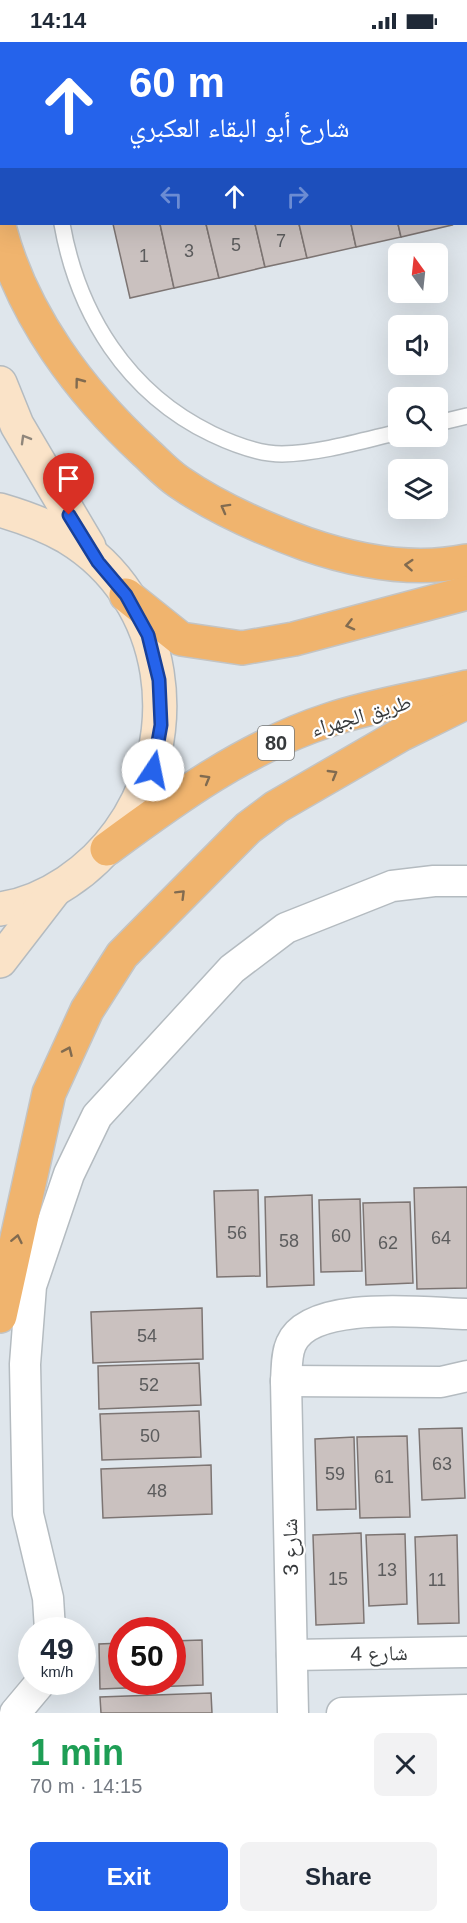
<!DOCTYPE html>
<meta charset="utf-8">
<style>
body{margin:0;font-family:Helvetica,"Noto Naskh Arabic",sans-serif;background:#f2f2f3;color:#1f2937;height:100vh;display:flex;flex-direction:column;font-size:22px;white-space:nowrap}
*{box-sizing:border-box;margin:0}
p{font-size:20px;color:#747a83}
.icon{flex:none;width:33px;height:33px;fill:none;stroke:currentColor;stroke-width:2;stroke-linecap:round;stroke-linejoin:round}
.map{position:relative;height:1671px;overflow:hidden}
.details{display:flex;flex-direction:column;background:#fff;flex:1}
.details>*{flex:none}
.hud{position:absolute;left:0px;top:0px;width:468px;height:183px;box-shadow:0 6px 24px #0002;background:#2563eb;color:#fff;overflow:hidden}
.needle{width:39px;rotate:345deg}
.buttons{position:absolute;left:388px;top:201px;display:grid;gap:12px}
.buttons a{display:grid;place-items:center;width:60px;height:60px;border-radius:9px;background:#fff;box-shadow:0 6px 24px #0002;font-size:30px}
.speed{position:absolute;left:18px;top:1575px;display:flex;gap:12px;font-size:30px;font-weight:700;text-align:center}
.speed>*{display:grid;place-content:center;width:78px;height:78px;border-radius:50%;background:#fff;box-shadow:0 6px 24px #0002;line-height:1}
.speed small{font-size:15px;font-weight:400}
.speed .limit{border:9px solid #d22;background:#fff;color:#111}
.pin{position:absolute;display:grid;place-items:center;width:51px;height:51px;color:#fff;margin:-62px -26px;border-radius:50% 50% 50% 0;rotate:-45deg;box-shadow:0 0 6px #0007}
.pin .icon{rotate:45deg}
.me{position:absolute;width:66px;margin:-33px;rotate:11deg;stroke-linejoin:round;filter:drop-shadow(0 0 4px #0008)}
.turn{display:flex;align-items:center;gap:21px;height:126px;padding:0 30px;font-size:27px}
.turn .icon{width:78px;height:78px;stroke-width:2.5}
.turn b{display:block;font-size:42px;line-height:51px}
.lanes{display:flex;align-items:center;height:57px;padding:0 30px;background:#0003;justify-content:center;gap:30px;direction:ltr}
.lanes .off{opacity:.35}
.round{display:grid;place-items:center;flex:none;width:63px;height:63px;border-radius:9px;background:#f2f2f3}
.headline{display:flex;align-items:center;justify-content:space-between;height:102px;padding:0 30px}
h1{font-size:36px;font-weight:700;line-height:45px;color:#1e9e55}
.button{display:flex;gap:12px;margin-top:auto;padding:12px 30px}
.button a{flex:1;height:69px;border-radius:9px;background:#2563eb;color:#fff;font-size:24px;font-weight:700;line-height:69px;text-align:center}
.button a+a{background:#f2f2f3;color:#1f2937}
.status{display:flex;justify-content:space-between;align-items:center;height:42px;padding:0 30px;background:#fff;direction:ltr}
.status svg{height:16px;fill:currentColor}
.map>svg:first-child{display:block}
</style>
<div class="status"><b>14:14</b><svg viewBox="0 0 49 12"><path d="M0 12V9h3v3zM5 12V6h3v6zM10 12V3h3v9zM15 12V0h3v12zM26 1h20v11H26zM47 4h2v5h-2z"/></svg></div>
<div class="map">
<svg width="467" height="1671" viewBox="0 0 467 1671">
<rect width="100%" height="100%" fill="#dfe6ec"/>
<g fill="#cac1bf" stroke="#7d7573" stroke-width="1.5">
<path d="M113 182H160L174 246 130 256Z"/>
<path d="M160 182H206L219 236 174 246Z"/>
<path d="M206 182H255L265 225 219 236Z"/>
<path d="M255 182H299L307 216 265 225Z"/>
<path d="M299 182H351L356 205 307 216Z"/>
<path d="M351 182H398L401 195 356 205Z"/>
<path d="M398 182H451L452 183 401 195Z"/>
<path d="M467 1145V1246L417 1247 414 1146Z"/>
<path d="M258 1148 260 1234 217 1235 214 1149Z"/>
<path d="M312 1153 314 1243 267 1245 265 1155Z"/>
<path d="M360 1157 362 1229 321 1230 319 1158Z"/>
<path d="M410 1160 413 1241 366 1243 363 1161Z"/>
<path d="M202 1266 203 1317 93 1321 91 1270Z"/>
<path d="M199 1321 201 1363 99 1367 98 1324Z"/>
<path d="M199 1369 201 1415 102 1418 100 1372Z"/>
<path d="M462 1386 465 1456 422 1458 419 1387Z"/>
<path d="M407 1394 410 1475 360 1476 357 1395Z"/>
<path d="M354 1395 356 1467 317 1468 315 1397Z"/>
<path d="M211 1423 212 1472 103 1476 101 1427Z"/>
<path d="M361 1491 364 1581 316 1583 313 1493Z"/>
<path d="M405 1492 407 1562 369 1564 366 1493Z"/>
<path d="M457 1493 459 1581 418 1582 415 1495Z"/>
<path d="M202 1598 203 1643 100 1647 99 1602 122 1601V1640H172V1599Z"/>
<path d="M211 1651 212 1671H101L100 1655Z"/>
</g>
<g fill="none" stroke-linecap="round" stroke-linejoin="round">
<g stroke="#b4bbc0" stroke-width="18">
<g id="service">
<path d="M62 182C78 272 127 351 212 392 233 402 259 412 282 412 321 411 361 399 399 390"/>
<path d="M438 381 467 374"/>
</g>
</g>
<g stroke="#b4bbc0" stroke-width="33">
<g id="minor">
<path d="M72 2V0"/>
<path d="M466 56H467"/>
<path d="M286 1339 441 1340 467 1334"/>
<path d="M50 1588 48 1556 28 1472 25 1322 31 1244 69 1132 97 1074 232 927 286 886 392 844 434 839H467"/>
<path d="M292 1613 467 1610"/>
<path d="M15 1671 41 1640"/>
<path d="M293 1671 286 1339C287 1327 286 1313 291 1302 310 1257 425 1271 467 1272"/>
<path d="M342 1671 467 1668"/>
</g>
</g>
<g stroke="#b4bbc0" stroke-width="36">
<g id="secondary">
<path d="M0 341 17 383 89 505"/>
<path d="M0 468C24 475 46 483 67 495 170 557 187 696 119 790 92 828 47 860 0 867"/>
<path d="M0 919 54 849"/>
</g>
</g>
<g stroke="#c3c4c4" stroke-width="36">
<g id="trunk">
<path d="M0 188C23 274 80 350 145 410 156 420 167 432 179 440 218 467 262 486 306 502 358 520 413 530 467 519"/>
<path d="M126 553 181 597 242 606 294 597 467 551"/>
<path d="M107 807C176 756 246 705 329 678 373 663 421 656 467 645"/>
<path d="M0 1274 49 1051 87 968 122 913 248 786 276 765 402 692 467 660"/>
</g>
</g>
<use href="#service" stroke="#fff" stroke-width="15"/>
<use href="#minor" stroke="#fff" stroke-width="30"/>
<use href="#secondary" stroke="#fae3c8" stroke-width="33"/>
<use href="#trunk" stroke="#f0b46e" stroke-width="33"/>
</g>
<defs><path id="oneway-chevron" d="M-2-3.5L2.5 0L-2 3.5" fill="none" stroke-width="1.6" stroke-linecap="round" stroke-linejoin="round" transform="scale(1.5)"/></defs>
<g stroke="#816b50">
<use href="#oneway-chevron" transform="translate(79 340) rotate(-127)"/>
<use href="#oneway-chevron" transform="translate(225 466) rotate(-151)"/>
<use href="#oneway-chevron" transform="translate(409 523) rotate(-176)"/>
<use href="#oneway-chevron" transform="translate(350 583) rotate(166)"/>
<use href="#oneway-chevron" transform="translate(333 732) rotate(-30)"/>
<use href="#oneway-chevron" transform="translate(206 737) rotate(-30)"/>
<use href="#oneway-chevron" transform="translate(181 852) rotate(-45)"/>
<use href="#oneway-chevron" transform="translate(68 1009) rotate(-66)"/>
<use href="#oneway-chevron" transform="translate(17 1197) rotate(-78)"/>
</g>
<use stroke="#8f867b" href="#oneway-chevron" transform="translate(25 397) rotate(-120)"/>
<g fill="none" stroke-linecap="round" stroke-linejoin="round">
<g stroke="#184099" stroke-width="15">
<path id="route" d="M69 473 98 520 126 553 148 593 159 638 161 683 153 728"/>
</g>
<use href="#route" stroke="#2563eb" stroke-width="10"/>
</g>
<g text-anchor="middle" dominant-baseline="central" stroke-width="4.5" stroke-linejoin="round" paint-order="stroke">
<g font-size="18" fill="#5c5c5d">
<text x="281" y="199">7</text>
<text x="236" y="203">5</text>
<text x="189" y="209">3</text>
<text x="144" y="214">1</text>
<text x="237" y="1191">56</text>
<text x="341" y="1194">60</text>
<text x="441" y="1196">64</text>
<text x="289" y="1199">58</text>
<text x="388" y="1201">62</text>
<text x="147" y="1294">54</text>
<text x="149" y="1343">52</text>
<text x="150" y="1394">50</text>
<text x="442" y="1422">63</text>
<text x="335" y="1432">59</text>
<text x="384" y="1435">61</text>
<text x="157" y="1449">48</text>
<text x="387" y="1528">13</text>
<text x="338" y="1537">15</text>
<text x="437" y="1538">11</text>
</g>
<rect fill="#fff" stroke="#737576" stroke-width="1.5" x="258" y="684" width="36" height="34" rx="4.5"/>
<g font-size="20" font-weight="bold" fill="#373a3c">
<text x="276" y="701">80</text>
</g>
<g font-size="21" fill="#373a3c" stroke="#fff">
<text transform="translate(361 673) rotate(-16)">طريق الجهراء</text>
<text transform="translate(290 1505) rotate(-91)">شارع 3</text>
<text transform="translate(379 1611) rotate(-1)">شارع 4</text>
</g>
</g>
</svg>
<div class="buttons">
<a><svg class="needle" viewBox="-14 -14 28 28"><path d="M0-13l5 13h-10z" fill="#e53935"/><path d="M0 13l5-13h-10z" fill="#747a83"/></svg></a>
<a><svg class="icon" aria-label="sound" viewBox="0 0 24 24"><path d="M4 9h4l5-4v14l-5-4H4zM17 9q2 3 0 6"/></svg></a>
<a><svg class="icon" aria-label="search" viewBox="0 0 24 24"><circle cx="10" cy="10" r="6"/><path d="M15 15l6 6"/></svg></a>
<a><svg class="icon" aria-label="layers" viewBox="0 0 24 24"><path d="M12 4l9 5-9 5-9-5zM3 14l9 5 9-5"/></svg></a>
</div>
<div class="speed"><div>49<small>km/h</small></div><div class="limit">50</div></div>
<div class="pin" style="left:69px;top:473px;background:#d93025"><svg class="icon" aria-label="arrive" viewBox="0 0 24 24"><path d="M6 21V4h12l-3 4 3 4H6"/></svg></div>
<svg class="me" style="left:153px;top:728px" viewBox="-20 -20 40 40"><circle r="19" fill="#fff"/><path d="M0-13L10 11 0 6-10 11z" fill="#2563eb"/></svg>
<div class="hud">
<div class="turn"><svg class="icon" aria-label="ahead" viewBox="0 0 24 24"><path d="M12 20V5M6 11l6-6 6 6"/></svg><div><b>60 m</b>شارع أبو البقاء العكبري</div></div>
<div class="lanes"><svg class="icon off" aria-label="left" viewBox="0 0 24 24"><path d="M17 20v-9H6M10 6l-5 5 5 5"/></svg><svg class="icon" aria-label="ahead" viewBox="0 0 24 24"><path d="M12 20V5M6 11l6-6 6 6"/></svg><svg class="icon off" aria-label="right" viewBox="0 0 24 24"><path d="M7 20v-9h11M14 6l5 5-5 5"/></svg></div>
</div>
</div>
<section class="details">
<div class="headline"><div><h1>1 min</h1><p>70 m · 14:15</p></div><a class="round"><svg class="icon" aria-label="close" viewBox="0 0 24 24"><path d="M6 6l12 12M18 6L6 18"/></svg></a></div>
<div class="button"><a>Exit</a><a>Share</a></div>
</section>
